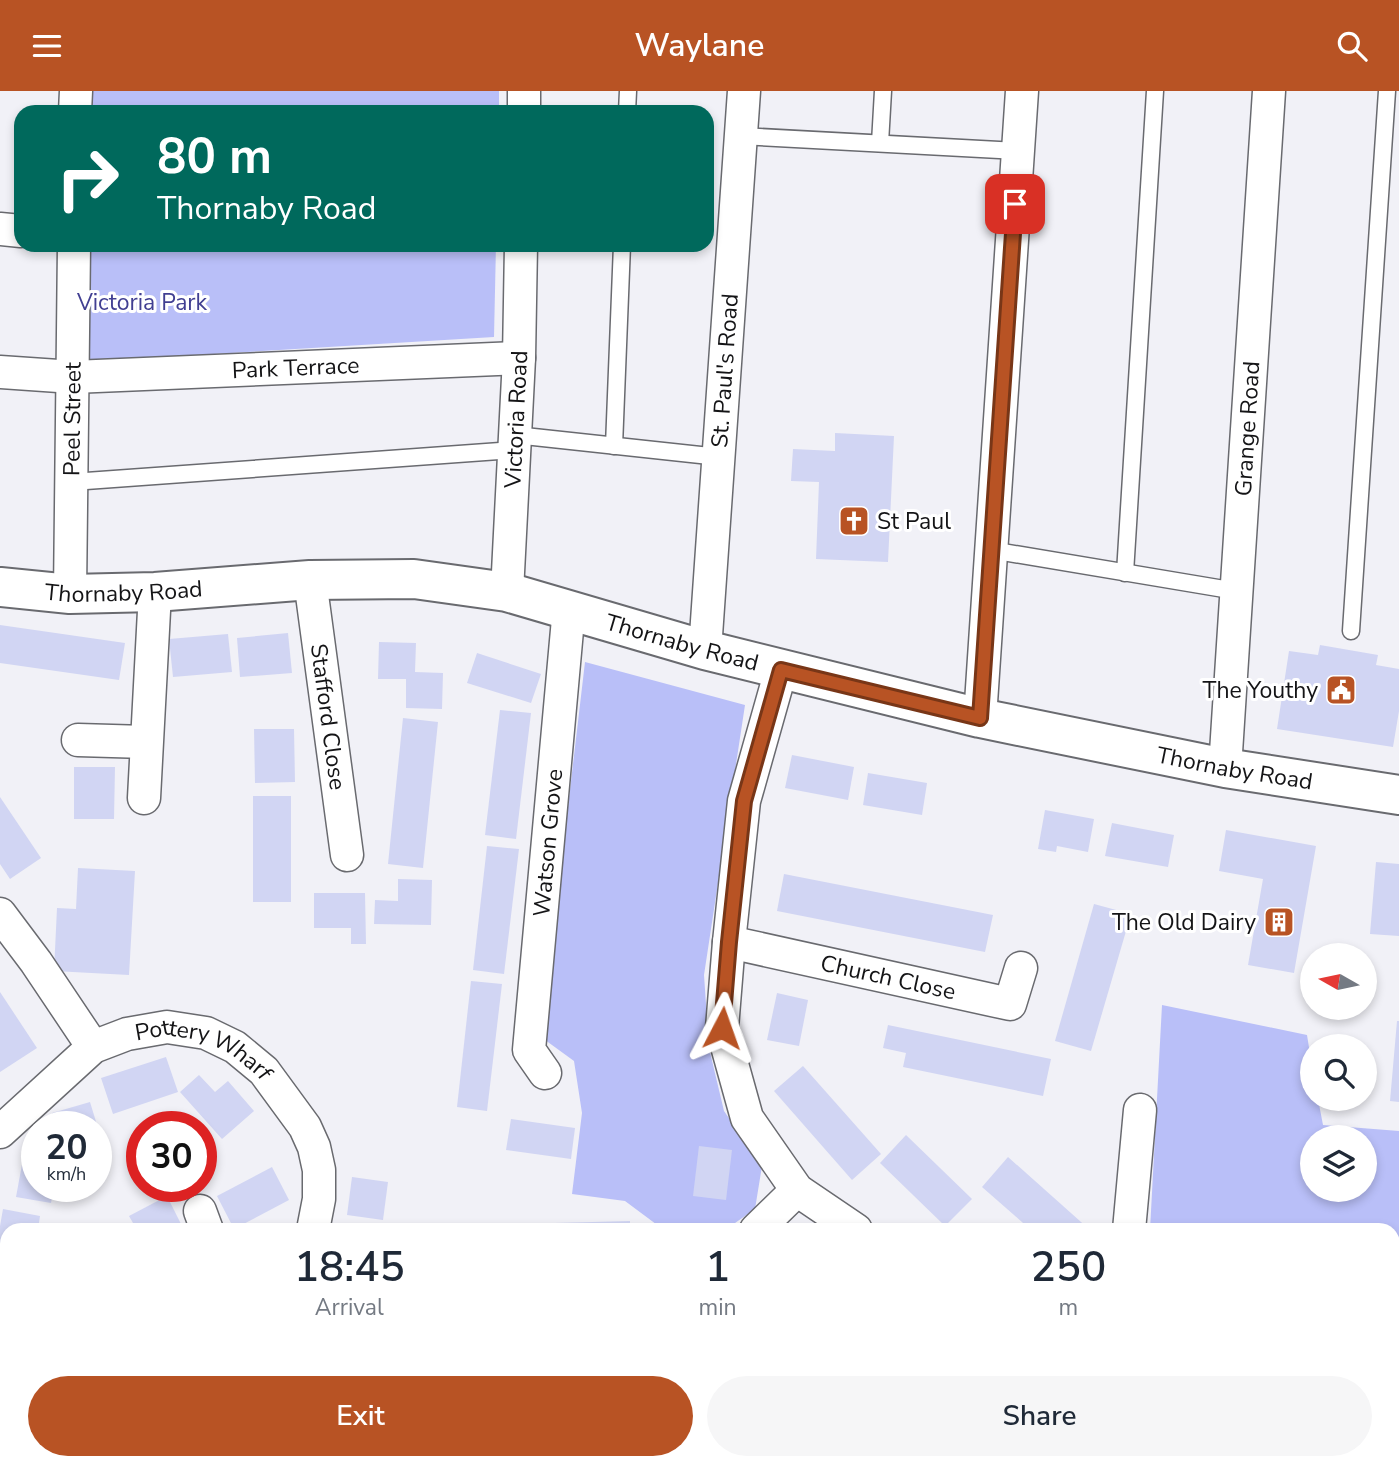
<!DOCTYPE html>
<style>
body{margin:0;font-family:"Nunito Sans",sans-serif;background:#f6f6f7;color:#1f2937;height:100vh;display:flex;flex-direction:column;font-size:26px;white-space:nowrap}
*{box-sizing:border-box;margin:0}
p{font-size:23px;color:#747a83}
.icon{flex:none;width:38px;height:38px;fill:none;stroke:currentColor;stroke-width:2;stroke-linecap:round;stroke-linejoin:round}
.map{position:relative;flex:1;overflow:hidden}
.sheet{position:absolute;left:0px;top:1132px;width:1400px;height:247px;display:flex;flex-direction:column;background:#fff;border-radius:21px 21px 0 0;box-shadow:0 4px 10px #0003}
.sheet>*{flex:none}
.banner{position:absolute;left:14px;top:14px;width:700px;height:147px;border-radius:21px;box-shadow:0 4px 10px #0003;background:#00695c;color:#fff;overflow:hidden}
.needle{width:46px;rotate:279deg}
.tools{position:absolute;left:1300px;top:852px;display:grid;gap:14px}
.tools a{display:grid;place-items:center;width:77px;height:77px;border-radius:50%;background:#fff;box-shadow:0 4px 10px #0003;font-size:35px}
.speed{position:absolute;left:21px;top:1020px;display:flex;gap:14px;font-size:35px;font-weight:700;text-align:center}
.speed>*{display:grid;place-content:center;width:91px;height:91px;border-radius:50%;background:#fff;box-shadow:0 4px 10px #0003;line-height:1}
.speed small{font-size:18px;font-weight:400}
.speed .limit{border:10px solid #d22;background:#fff;color:#111}
.pin{position:absolute;display:grid;place-items:center;width:60px;height:60px;color:#fff;margin:-30px;border-radius:14px;box-shadow:0 4px 10px #0006}
.me{position:absolute;width:77px;margin:-38px;rotate:4deg;stroke-linejoin:round;filter:drop-shadow(0 0 5px #0008)}
.turn{display:flex;align-items:center;gap:24px;height:147px;padding:0 28px;font-size:32px}
.turn .icon{width:91px;height:91px;stroke-width:2.5}
.turn b{display:block;font-size:49px;line-height:60px}
.eta{display:flex;justify-content:space-evenly;align-items:center;height:119px;text-align:center}
.eta b{font-size:42px;font-weight:600;line-height:49px}
.button{display:flex;gap:14px;margin-top:auto;padding:14px 28px}
.button a{flex:1;height:80px;border-radius:42px;background:#b85324;color:#fff;font-size:28px;font-weight:600;line-height:80px;text-align:center}
.button a+a{background:#f6f6f7;color:#1f2937}
header{display:flex;justify-content:space-between;align-items:center;height:91px;padding:0 28px;background:#b85324;color:#fff;font-size:32px;font-weight:600}
.map>svg:first-child{display:block}
</style>
<header><svg class="icon" aria-label="menu" viewBox="0 0 24 24"><path d="M4 6h16M4 12h16M4 18h16"/></svg>Waylane<svg class="icon" aria-label="search" viewBox="0 0 24 24"><circle cx="10" cy="10" r="6"/><path d="M15 15l6 6"/></svg></header>
<div class="map">
<svg width="1399" height="1378" viewBox="0 0 1399 1378">
<rect width="100%" height="100%" fill="#f1f1f7"/>
<g fill="#b9bff8" fill-rule="evenodd">
<rect x="89" y="0" width="410" height="21"/>
<path d="M85 154H496L494 246 82 271Z"/>
<path d="M585 571 745 614 704 884 709 957 724 1020 762 1075 755 1118 725 1139H664L625 1110 572 1103 582 1022 574 970 541 946Z"/>
<path d="M1162 914 1307 944 1312 975V1008H1318L1323 1034 1399 1040V1378H1138V1372H1393V1139H1150ZM1312 1046H1365V1099H1312Z"/>
<path d="M407 1372H1056L1067 1378H407Z"/>
</g>
<g fill="#d1d5f3">
<path d="M835 342 894 345 888 471 816 468 819 391 791 390 793 358 835 360Z"/>
<path d="M0 534 125 552 119 589 0 572Z"/>
<path d="M288 542 292 582 240 586 237 547Z"/>
<path d="M228 543 232 581 173 586 169 548Z"/>
<path d="M379 551 416 552 415 581 443 582 442 618 406 617V588H378Z"/>
<path d="M1320 554 1378 564 1376 574 1399 578V620L1393 656 1277 638 1289 560 1318 564Z"/>
<path d="M477 562 541 583 531 612 467 592Z"/>
<path d="M500 619 531 622 516 748 485 744Z"/>
<path d="M403 627 438 631 423 777 388 773Z"/>
<path d="M254 638H294L295 691 255 692Z"/>
<path d="M792 664 854 676 848 709 785 697Z"/>
<path d="M74 676H115L114 728H74Z"/>
<path d="M868 682 927 692 922 724 863 714Z"/>
<rect x="253" y="705" width="38" height="106"/>
<path d="M0 706 41 767 10 788 0 773Z"/>
<path d="M1045 719 1094 728 1088 761 1057 755 1056 761 1038 758Z"/>
<path d="M1112 732 1174 744 1168 776 1105 765Z"/>
<path d="M1226 739 1316 755 1294 882 1248 874 1263 788 1219 780Z"/>
<path d="M487 755 519 758 504 883 473 879Z"/>
<path d="M1376 771 1399 773V845L1370 843Z"/>
<path d="M78 777 135 780 129 884 54 880 57 817 76 818Z"/>
<path d="M784 783 993 824 985 861 777 820Z"/>
<path d="M398 788 432 789 431 834 374 833 375 809 398 810Z"/>
<path d="M314 802H365L366 853H351V837H314Z"/>
<path d="M1094 813 1131 823 1091 960 1055 950Z"/>
<path d="M471 890 502 893 487 1020 457 1016Z"/>
<path d="M0 901 37 957 0 981Z"/>
<path d="M777 902 808 909 799 955 767 949Z"/>
<path d="M1397 930H1399V1011L1390 1010Z"/>
<path d="M888 934 1051 968 1043 1005 903 976 906 962 883 957Z"/>
<path d="M166 966 178 1001 113 1023 101 987Z"/>
<path d="M803 975 881 1063 852 1089 774 1000Z"/>
<path d="M199 984 215 1001 228 990 254 1020 222 1048 180 1001Z"/>
<path d="M90 1011 101 1047 96 1048V1036H56L52 1022Z"/>
<path d="M511 1028 575 1037 571 1068 506 1059Z"/>
<path d="M906 1044 972 1108 945 1135 880 1072Z"/>
<path d="M699 1055 732 1059 726 1109 693 1105Z"/>
<path d="M1008 1066 1090 1139H1031L982 1096Z"/>
<path d="M23 1068 37 1070V1096H54L51 1112 16 1106Z"/>
<path d="M272 1076 289 1109 234 1138 217 1105Z"/>
<path d="M352 1086 388 1091 383 1129 347 1124Z"/>
<path d="M167 1105 184 1139H137L129 1125Z"/>
<path d="M3 1118 40 1125 38 1139H7V1159L0 1158V1135Z"/>
<path d="M630 1130V1139H445V1135Z"/>
<path d="M7 1346V1372H35L38 1377 0 1378V1350Z"/>
<path d="M216 1372H273V1377L216 1374Z"/>
<path d="M333 1372H370L369 1378H332Z"/>
</g>
<g fill="none" stroke-linecap="round" stroke-linejoin="round">
<g stroke="#696a6f" stroke-width="19">
<g id="lane">
<path d="M627 21 628 0"/>
<path d="M741 45 1018 60"/>
<path d="M880 52 883 0"/>
<path d="M515 344 719 366"/>
<path d="M614 355 622 154"/>
<path d="M72 391 514 359"/>
<path d="M991 459 1236 500"/>
<path d="M1125 482 1155 0"/>
<path d="M1351 540 1387 0"/>
<path d="M548 1375 572 1372"/>
</g>
</g>
<g stroke="#696a6f" stroke-width="35">
<g id="street">
<path d="M75 21 76 0"/>
<path d="M524 21V0"/>
<path d="M0 138 21 140"/>
<path id="s1" d="M0 281 73 286 519 267"/>
<path id="s2" d="M310 489 347 764"/>
<path id="s3" d="M507 501 519 267 521 154"/>
<path id="s4" d="M70 503 74 154"/>
<path id="s5" d="M705 559 744 0"/>
<path d="M781 579 744 710 729 851 722 937 747 1027 797 1099 856 1139"/>
<path d="M980 627 1022 0"/>
<path d="M78 649 146 651"/>
<path id="s6" d="M1225 677 1269 0"/>
<path d="M144 707 155 501"/>
<path d="M0 823 36 871 93 956"/>
<path id="s7" d="M729 851 1010 913 1021 877"/>
<path id="s8" d="M545 982 529 959 569 517"/>
<path id="s9" d="M0 1041 93 956 127 943 167 936 206 942 235 956 264 980 305 1036 314 1056 319 1079V1108L313 1139"/>
<path d="M200 1120 207 1139"/>
<path d="M756 1139 797 1099"/>
<path d="M1129 1139 1140 1019"/>
<path d="M0 1226 7 1240"/>
<path d="M73 1372 78 1378"/>
<path d="M297 1372 298 1378"/>
</g>
</g>
<g stroke="#696a6f" stroke-width="42">
<g id="secondary">
<path id="s10" d="M0 496 70 503 155 501 310 489 414 488 507 501 705 559 980 627 1225 677 1399 704"/>
</g>
</g>
<use href="#lane" stroke="#fff" stroke-width="16"/>
<use href="#street" stroke="#fff" stroke-width="32"/>
<use href="#secondary" stroke="#fff" stroke-width="38"/>
</g>
<g fill="none" stroke-linecap="round" stroke-linejoin="round">
<g stroke="#783617" stroke-width="18">
<path id="route" d="M722 937 729 851 744 710 781 579 980 627 1015 113"/>
</g>
<use href="#route" stroke="#b85324" stroke-width="12"/>
</g>
<defs>
<g id="church-square" transform="scale(1.575)"><rect x="-9" y="-9" width="18" height="18" rx="4" fill="#b85324" stroke="#fff"/><path d="M-1.2-6h2.4v3.5h3.3v2.4h-3.3V6h-2.4V-.1h-3.3v-2.4h3.3Z" fill="#fff"/></g>
<g id="civic-square" transform="scale(1.575)"><rect x="-9" y="-9" width="18" height="18" rx="4" fill="#b85324" stroke="#fff"/><path d="M-.6-6.5H3V-4.5H.6V-3L4-1V1h2V6H-6V1h2V-1L-.6-3ZM-1.2 2.5V6h2.4V2.5Z" fill="#fff"/></g>
<g id="building-square" transform="scale(1.575)"><rect x="-9" y="-9" width="18" height="18" rx="4" fill="#b85324" stroke="#fff"/><path d="M-4-6H4V6H1V3H-1V6H-4ZM-2.5-4.3h1.7v1.8h-1.7ZM.8-4.3h1.7v1.8H.8ZM-2.5-1h1.7V.8h-1.7ZM.8-1h1.7V.8H.8Z" fill="#fff"/></g>
</defs>
<g fill-rule="evenodd">
<use href="#church-square" x="854" y="430"/>
<use href="#civic-square" x="1341" y="599"/>
<use href="#building-square" x="1279" y="831"/>
</g>
<g text-anchor="middle" dominant-baseline="central" stroke-width="6" stroke-linejoin="round" paint-order="stroke">
<g font-size="23" fill="#413f92" stroke="#fff">
<text x="142" y="211">Victoria Park</text>
</g>
<g font-size="23" fill="#141416" stroke="#fff">
<text stroke="none"><textPath href="#s1" startOffset="296">Park Terrace</textPath></text>
<text stroke="none"><textPath href="#s5" startOffset="280">St. Paul's Road</textPath></text>
<text stroke="none"><textPath href="#s3" startOffset="173">Victoria Road</textPath></text>
<text stroke="none"><textPath href="#s4" startOffset="175">Peel Street</textPath></text>
<text stroke="none"><textPath href="#s6" startOffset="340">Grange Road</textPath></text>
<text stroke="none"><textPath href="#s10" startOffset="124">Thornaby Road</textPath></text>
<text stroke="none"><textPath href="#s10" startOffset="691">Thornaby Road</textPath></text>
<text stroke="none"><textPath href="#s2" startOffset="138">Stafford Close</textPath></text>
<text stroke="none"><textPath href="#s10" startOffset="1258">Thornaby Road</textPath></text>
<text stroke="none"><textPath href="#s8" startOffset="236">Watson Grove</textPath></text>
<text stroke="none"><textPath href="#s7" startOffset="163">Church Close</textPath></text>
<text stroke="none"><textPath href="#s9" startOffset="245">Pottery Wharf</textPath></text>
</g>
<g font-size="23" fill="#141416" stroke="#fff" text-anchor="end">
<text x="877" y="430" text-anchor="start">St Paul</text>
<text x="1318" y="599">The Youthy</text>
<text x="1256" y="831">The Old Dairy</text>
</g>
</g>
</svg>
<div class="tools">
<a><svg class="needle" viewBox="-14 -14 28 28"><path d="M0-13l5 13h-10z" fill="#e53935"/><path d="M0 13l5-13h-10z" fill="#747a83"/></svg></a>
<a><svg class="icon" aria-label="search" viewBox="0 0 24 24"><circle cx="10" cy="10" r="6"/><path d="M15 15l6 6"/></svg></a>
<a><svg class="icon" aria-label="layers" viewBox="0 0 24 24"><path d="M12 4l9 5-9 5-9-5zM3 14l9 5 9-5"/></svg></a>
</div>
<div class="speed"><div>20<small>km/h</small></div><div class="limit">30</div></div>
<div class="pin" style="left:1015px;top:113px;background:#d93025"><svg class="icon" aria-label="arrive" viewBox="0 0 24 24"><path d="M6 21V4h12l-3 4 3 4H6"/></svg></div>
<svg class="me" style="left:722px;top:937px" viewBox="-20 -20 40 40"><path d="M0-17L14 15 0 8-14 15z" fill="#b85324" stroke="#fff" stroke-width="4"/></svg>
<div class="banner">
<div class="turn"><svg class="icon" aria-label="right" viewBox="0 0 24 24"><path d="M7 20v-9h11M14 6l5 5-5 5"/></svg><div><b>80 m</b>Thornaby Road</div></div>
</div>
<section class="sheet">
<div class="eta">
<div><b>18:45</b><p>Arrival</p></div>
<div><b>1</b><p>min</p></div>
<div><b>250</b><p>m</p></div>
</div>
<div class="button"><a>Exit</a><a>Share</a></div>
</section>
</div>
